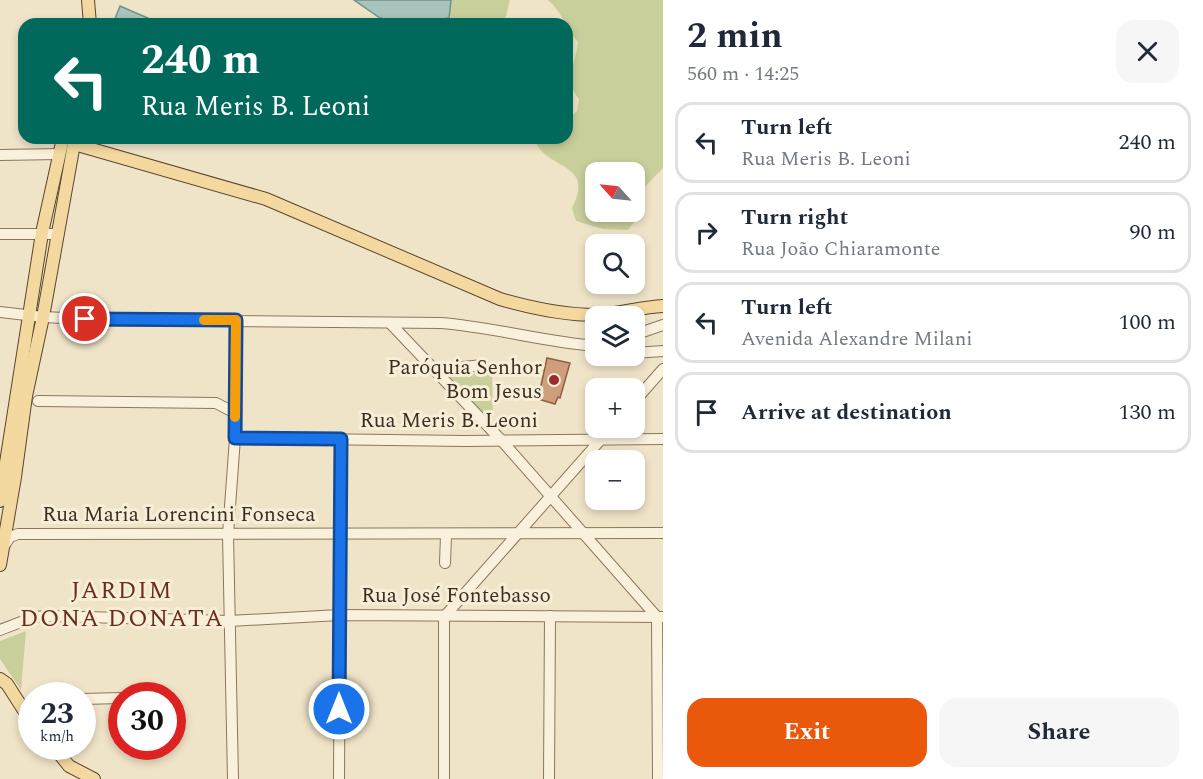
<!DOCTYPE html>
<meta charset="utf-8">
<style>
body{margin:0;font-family:Spectral,serif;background:#f6f6f7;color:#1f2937;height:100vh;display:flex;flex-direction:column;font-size:22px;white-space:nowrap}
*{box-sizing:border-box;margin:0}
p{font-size:20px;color:#747a83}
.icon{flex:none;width:33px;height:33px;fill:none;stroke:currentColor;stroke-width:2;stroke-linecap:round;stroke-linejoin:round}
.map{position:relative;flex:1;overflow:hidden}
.details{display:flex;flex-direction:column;background:#fff;width:540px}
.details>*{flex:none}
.top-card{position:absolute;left:18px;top:18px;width:555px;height:126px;border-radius:18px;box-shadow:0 3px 9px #0003;background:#00695c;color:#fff;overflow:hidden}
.needle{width:39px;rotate:297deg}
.controls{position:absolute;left:585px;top:162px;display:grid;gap:12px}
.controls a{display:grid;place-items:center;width:60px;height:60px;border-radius:12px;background:#fff;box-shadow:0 3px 9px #0003;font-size:30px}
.speed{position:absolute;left:18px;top:682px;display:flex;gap:12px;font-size:30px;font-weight:700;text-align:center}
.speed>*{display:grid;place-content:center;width:78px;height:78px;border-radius:50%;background:#fff;box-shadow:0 3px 9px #0003;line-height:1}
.speed small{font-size:15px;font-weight:400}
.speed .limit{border:9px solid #d22;background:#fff;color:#111}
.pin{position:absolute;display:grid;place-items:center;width:51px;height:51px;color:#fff;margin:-26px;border:3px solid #fff;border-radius:50%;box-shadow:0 2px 6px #0007}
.me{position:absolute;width:66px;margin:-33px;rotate:0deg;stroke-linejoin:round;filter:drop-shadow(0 0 4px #0008)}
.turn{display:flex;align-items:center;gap:21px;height:126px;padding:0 24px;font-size:27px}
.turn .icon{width:78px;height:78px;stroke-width:2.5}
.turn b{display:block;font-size:42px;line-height:51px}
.round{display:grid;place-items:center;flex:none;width:63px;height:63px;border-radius:18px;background:#f6f6f7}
.summary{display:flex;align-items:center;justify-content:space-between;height:102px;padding:0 24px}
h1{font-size:36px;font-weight:700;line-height:45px}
.button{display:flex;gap:12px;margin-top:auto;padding:12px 24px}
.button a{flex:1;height:69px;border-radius:18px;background:#ea580c;color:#fff;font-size:24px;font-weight:700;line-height:69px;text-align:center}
.button a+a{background:#f6f6f7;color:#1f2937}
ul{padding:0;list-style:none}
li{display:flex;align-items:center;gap:18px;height:81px;margin:0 12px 9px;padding:0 12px;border:3px solid #e0e1e3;border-radius:18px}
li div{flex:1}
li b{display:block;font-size:22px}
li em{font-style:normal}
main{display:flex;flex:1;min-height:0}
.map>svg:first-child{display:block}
</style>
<main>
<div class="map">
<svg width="663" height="779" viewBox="0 0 663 779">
<rect width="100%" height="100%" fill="#f0e4c8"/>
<g fill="#c9cf9b" fill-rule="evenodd">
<path d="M447 0H510L504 24H452Z"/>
<path d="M548 0H663V168L640 192 635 221 628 230 603 229 576 221 572 208C597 161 544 171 534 138H567V120L577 111 579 99C563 79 576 64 578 42 566 28 562 12 548 0ZM634 172V212H596V172Z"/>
<path d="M492 368 493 424 447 374Z"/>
<path d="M26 631 21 690 0 659V641Z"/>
</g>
<g fill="#a9c4bc" stroke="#6f938a" stroke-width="1.5">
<path d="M354 0H451L449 18 410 24 380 18Z"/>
<path d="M120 6 157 22V24H113Z"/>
</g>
<path fill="#cf9f7d" stroke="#8d5f41" stroke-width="1.5" d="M547 358 570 363 560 398 558 397 555 404 538 399Z"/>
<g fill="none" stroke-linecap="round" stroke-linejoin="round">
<g stroke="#8d765c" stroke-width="12">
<g id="minor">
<path d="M0 155 59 154"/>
<path d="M0 234H56"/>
<path d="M0 312 43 317 106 320 441 323C493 327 544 342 596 346"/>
<path d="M390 323 502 441 657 617 658 779"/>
<path d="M634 335 663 325"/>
<path d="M634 353 663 351"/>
<path d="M434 370 483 365"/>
<path d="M38 401 216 403 235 413"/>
<path d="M634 402 663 369"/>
<path d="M235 438 466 441 663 439"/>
<path d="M4 546 10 537 18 534 663 533"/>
<path d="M445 563 446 535"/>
<path d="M0 630 34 617 49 616 229 621 339 615 663 617"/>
<path d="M82 699 122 698"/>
<path d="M233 779 228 534 235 438 236 320"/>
<path d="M339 779 341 439"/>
<path d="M444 779V617L611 428"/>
<path d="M549 779 550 616"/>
</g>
</g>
<g stroke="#5b4430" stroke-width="14">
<g id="major">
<path d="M88 0 90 24"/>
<path d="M74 144 266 199 500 299C531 308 564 315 597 315 619 314 641 307 663 306"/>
<path d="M0 501 42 233 63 138"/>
<path d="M0 565 15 477 26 396 43 317 75 138"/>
<path d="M0 679 7 684 32 723"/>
<path d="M54 747 69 766 94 779"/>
</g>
</g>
<use href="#minor" stroke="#faf1dc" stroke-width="10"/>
<use href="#major" stroke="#f3d9a0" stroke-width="12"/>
</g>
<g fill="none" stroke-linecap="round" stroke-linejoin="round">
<g stroke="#114b97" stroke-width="15">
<path id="route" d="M85 319 236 320 235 438 341 439 339 709"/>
</g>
<use href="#route" stroke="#1a73e8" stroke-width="10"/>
<path stroke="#f59e0b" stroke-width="10" d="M204 320H236L235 417"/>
</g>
<circle fill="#9e2a2b" stroke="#f7eed8" stroke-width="2" cx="554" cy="380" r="6"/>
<g text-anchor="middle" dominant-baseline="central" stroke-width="6" stroke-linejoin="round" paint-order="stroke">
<g font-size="21" fill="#3d2e20" stroke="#f7eed8" text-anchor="end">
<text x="542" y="368">Paróquia Senhor<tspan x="542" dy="24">Bom Jesus</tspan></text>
</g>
<g font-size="21" fill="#3d2e20" stroke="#f7eed8">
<text x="449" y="421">Rua Meris B. Leoni</text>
<text x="179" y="515">Rua Maria Lorencini Fonseca</text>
<text x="456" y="596">Rua José Fontebasso</text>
</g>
<g font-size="24" letter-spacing="1.5" fill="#6b2e1e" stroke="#f7eed8">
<text x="122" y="591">JARDIM<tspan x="122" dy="28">DONA DONATA</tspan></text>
</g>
</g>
</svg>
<div class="controls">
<a><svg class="needle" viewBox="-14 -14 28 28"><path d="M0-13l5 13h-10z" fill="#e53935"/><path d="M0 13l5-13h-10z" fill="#747a83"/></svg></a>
<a><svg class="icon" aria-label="search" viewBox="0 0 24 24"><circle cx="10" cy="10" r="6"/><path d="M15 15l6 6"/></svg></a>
<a><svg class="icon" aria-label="layers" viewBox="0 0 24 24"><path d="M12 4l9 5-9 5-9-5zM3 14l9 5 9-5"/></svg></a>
<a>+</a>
<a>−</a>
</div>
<div class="speed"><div>23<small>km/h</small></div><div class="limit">30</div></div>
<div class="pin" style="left:85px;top:319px;background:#d93025"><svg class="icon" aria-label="arrive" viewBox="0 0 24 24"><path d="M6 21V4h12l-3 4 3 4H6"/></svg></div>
<svg class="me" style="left:339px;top:709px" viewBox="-20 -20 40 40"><circle r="17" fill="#1a73e8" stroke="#fff" stroke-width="3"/><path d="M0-11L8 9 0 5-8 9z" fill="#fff"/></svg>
<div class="top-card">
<div class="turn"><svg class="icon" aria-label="left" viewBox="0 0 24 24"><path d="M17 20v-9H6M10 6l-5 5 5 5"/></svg><div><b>240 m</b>Rua Meris B. Leoni</div></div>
</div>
</div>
<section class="details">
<div class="summary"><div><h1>2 min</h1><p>560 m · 14:25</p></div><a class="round"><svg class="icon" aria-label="close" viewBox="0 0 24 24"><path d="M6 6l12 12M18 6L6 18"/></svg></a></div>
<ul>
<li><svg class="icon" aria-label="left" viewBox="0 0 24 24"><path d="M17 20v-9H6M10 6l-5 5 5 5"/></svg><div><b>Turn left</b><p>Rua Meris B. Leoni</p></div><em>240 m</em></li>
<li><svg class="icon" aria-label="right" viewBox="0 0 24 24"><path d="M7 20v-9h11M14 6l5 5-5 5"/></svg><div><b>Turn right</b><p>Rua João Chiaramonte</p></div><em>90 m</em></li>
<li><svg class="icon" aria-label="left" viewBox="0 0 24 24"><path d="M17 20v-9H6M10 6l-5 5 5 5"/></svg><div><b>Turn left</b><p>Avenida Alexandre Milani</p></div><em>100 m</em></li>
<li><svg class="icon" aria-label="arrive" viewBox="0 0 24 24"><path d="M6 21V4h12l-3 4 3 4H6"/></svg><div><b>Arrive at destination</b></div><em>130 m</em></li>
</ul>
<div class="button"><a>Exit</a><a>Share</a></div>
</section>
</main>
